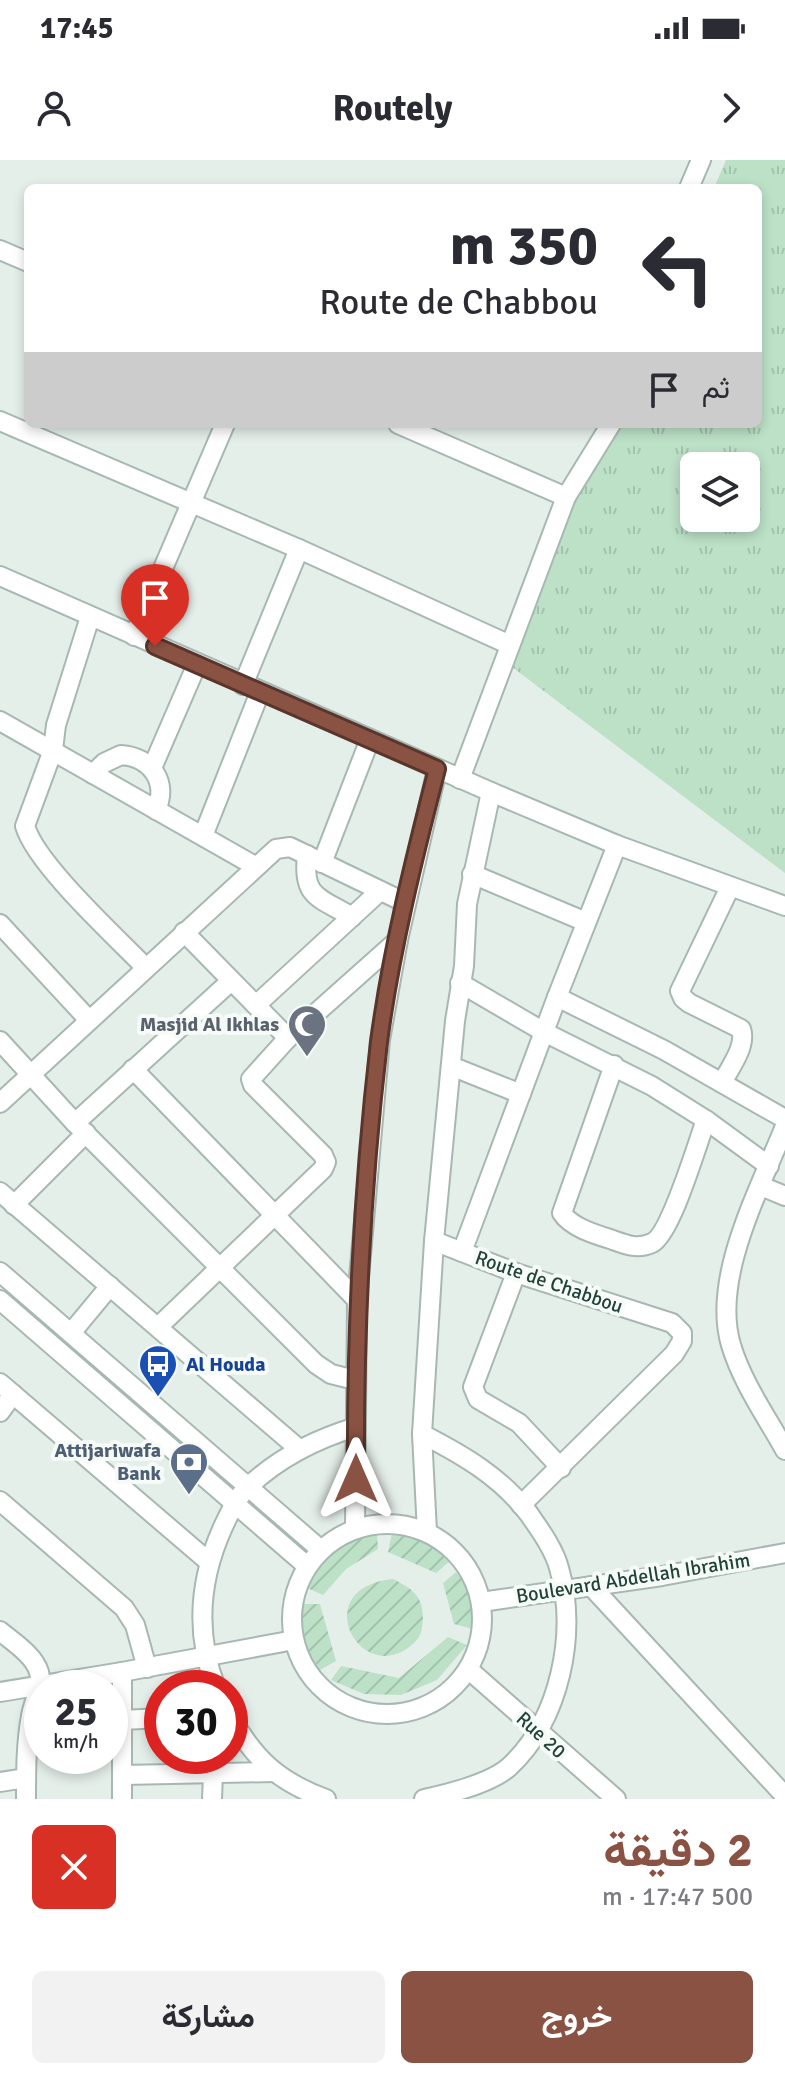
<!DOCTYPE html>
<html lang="ar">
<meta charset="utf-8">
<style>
body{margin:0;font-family:Signika,Vazirmatn,sans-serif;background:#f2f2f3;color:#2b2b33;direction:rtl;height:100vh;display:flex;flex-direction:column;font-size:30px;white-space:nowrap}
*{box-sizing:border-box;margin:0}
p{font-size:26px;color:#7c7c81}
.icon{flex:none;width:44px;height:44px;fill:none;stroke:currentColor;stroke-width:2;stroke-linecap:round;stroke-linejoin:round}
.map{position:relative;height:1639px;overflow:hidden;direction:ltr}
.details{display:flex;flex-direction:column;background:#fff;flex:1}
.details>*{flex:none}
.hud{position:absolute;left:24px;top:24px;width:738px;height:244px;border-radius:12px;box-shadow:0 4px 12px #0003;direction:rtl;background:#fff;color:#2b2b33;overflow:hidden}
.controls{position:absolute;left:680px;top:292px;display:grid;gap:16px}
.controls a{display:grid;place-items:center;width:80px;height:80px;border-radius:12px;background:#fff;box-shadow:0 4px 12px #0003;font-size:40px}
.speed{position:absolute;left:24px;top:1510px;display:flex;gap:16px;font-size:40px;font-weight:700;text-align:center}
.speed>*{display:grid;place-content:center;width:104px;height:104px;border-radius:50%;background:#fff;box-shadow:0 4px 12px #0003;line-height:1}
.speed small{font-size:20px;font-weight:400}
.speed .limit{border:12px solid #d22;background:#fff;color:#111}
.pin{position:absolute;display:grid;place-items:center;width:68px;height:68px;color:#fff;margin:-82px -34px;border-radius:50% 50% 50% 0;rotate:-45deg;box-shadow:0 0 8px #0007}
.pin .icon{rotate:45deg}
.me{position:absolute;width:88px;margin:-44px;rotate:0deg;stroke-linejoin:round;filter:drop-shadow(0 0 6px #0008)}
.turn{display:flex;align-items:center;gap:28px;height:168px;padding:0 32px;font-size:36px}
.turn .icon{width:104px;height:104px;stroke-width:2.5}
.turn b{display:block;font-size:56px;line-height:68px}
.then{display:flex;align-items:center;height:76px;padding:0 32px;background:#0003;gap:16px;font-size:30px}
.round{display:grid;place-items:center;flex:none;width:84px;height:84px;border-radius:12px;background:#f2f2f3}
.summary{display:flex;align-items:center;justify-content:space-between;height:136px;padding:0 32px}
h1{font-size:48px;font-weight:700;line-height:60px;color:#895243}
.button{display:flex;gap:16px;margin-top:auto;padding:16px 32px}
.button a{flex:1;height:92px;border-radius:12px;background:#895243;color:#fff;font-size:32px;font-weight:700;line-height:92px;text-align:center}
.button a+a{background:#f2f2f3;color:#2b2b33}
.status{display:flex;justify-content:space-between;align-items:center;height:56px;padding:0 40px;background:#fff;direction:ltr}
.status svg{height:22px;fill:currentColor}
header{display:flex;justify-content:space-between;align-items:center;height:104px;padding:0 32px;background:#fff;font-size:36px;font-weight:700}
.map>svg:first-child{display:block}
</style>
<div class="status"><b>17:45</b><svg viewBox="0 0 49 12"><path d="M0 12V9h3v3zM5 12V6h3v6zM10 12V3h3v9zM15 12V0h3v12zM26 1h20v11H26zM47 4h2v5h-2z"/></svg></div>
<header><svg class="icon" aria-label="forward" viewBox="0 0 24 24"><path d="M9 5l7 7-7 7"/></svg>Routely<svg class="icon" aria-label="person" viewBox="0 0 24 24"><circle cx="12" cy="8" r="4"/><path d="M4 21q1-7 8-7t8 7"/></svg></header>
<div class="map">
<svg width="785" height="1639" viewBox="0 0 785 1639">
<defs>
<pattern id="grass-tufts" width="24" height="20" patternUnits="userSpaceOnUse" patternTransform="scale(2)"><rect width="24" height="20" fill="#bce1c7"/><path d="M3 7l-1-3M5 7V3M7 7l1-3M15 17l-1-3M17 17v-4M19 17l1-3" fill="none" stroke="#a1c2ac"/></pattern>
<pattern id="garden-furrows" width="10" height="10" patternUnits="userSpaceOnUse" patternTransform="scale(2)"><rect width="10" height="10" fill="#bce1c7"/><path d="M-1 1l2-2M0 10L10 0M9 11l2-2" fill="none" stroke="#a1c2ac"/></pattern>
</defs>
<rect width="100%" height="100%" fill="#e5efea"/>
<path fill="url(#grass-tufts)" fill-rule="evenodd" d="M726 0H785V713L500 498 606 264H758V28H714ZM694 306H746V358H694Z"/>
<g fill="url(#garden-furrows)">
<path d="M377 1372 378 1389 346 1409 323 1435 305 1427C320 1388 338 1377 377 1372Z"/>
<path d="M392 1373C416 1375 432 1385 449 1402L436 1413 388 1392Z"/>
<path d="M456 1412 476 1438 473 1469 454 1464 443 1423Z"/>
<path d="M393 1419C413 1429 423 1436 423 1459 422 1468 422 1475 415 1482 363 1533 304 1428 393 1419Z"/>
<path d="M302 1444H320L336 1501 320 1510 298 1476 294 1462Z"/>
<path d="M448 1477 467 1485 437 1520 401 1535 364 1534 331 1520 341 1506 399 1518Z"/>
</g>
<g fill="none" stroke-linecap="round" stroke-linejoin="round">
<g stroke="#a7b8b2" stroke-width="22">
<g id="minor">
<path d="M689 28 701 0"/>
<path d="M0 90 28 102"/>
<path d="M0 261 299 389 510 485"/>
<path d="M398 264 566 337"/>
<path d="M0 416 491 632 617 685 785 746"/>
<path d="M90 457 56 565 53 590 25 666C36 704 115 776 145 807"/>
<path d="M134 476 225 264"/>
<path d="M243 525 299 389"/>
<path d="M0 561 255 706"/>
<path d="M152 608 197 504"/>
<path d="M93 614 104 603 121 595C151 597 169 622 156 650"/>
<path d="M460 619 566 337 611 264"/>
<path d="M203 676 260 532"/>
<path d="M307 695C302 738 319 737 352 757"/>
<path d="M322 703 370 579"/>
<path d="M472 714 586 762"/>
<path d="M0 764 88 859"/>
<path d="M184 772 288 878"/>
<path d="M460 823 544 872 652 926 706 960 769 1006"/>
<path d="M557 837 664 890 785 959"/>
<path d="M256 845 380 731"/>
<path d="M0 881 75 963 316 1204 331 1214 355 1220"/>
<path d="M614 905 562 1053C571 1067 594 1074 610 1079 624 1084 637 1090 652 1083 671 1074 697 984 706 960"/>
<path d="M451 906 521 934"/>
<path d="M133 909 357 1140"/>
<path d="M722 923C730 907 747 886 741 869L689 843 683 838 680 831 730 727"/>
<path d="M0 943 276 689 290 687 406 743"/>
<path d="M75 963 231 821"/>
<path d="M785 966C760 1029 711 1118 731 1185 742 1222 766 1256 785 1290"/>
<path d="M761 1026 785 1036"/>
<path d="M0 1032 299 1289"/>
<path d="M14 1045 86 973"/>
<path d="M434 1081 516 1113 672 1163 682 1173V1181L674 1194 521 1345"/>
<path d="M462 1092 557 837 617 685"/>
<path d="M0 1112 321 1390"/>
<path d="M516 1113 473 1227 478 1239 519 1263 561 1308"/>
<path d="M0 1140 307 1406"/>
<path d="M159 1166 323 1009 326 1002 323 995 253 925 251 919 288 878 398 780"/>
<path d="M71 1173 110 1126"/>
<path d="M0 1223 209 1402"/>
<path d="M0 1252 13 1234"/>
<path d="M422 1274 434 1081 455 861 464 806 467 744 491 632"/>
<path d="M0 1341 124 1448 135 1465 147 1508"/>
<circle cx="387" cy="1459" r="95"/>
<path d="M355 1369 357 1140 380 880 398 780 437 609"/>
<path d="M591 1426 785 1636"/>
<path d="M481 1442 662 1416 785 1393"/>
<path d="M0 1471C13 1482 34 1495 39 1512 43 1527 33 1542 31 1556 26 1583 26 1611 26 1639"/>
<path d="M468 1509 616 1639"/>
<path d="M216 1528C195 1474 199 1420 223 1367 230 1352 237 1337 249 1326 280 1297 316 1279 356 1267"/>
<path d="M0 1532 122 1512 294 1480"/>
<path d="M230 1556C255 1600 279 1622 326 1639"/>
<path d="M122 1560 162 1558"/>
<path d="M123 1615 274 1612"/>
<path d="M0 1622 26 1618"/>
<path d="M122 1639V1512"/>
<path d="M212 1639 213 1614"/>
<path d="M424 1639C448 1634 491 1623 509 1607 560 1560 578 1473 559 1408 554 1389 540 1370 529 1354 501 1317 463 1295 422 1274L427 1372"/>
</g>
</g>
<use href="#minor" stroke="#fff" stroke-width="18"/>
</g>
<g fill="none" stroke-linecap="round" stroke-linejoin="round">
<g stroke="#59352c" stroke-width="20">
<path id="route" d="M155 486 437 609C414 698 391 791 379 882 362 1028 355 1173 356 1319"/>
</g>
<use href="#route" stroke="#895243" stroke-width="14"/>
</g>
<defs>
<g id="mosque-pin" transform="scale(2)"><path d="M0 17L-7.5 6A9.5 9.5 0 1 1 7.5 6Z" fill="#6b7280" stroke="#f6fbf8"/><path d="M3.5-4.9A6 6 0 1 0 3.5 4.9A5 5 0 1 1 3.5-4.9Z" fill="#fff"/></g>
<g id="bus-pin" transform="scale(2)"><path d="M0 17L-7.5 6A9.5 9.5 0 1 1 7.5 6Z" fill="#1a4fb4" stroke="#f6fbf8"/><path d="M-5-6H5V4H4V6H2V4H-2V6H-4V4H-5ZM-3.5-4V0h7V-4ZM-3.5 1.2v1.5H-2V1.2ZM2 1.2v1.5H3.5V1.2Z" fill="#fff"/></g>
<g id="bank-pin" transform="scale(2)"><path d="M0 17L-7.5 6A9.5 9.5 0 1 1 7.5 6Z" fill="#5c6f8a" stroke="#f6fbf8"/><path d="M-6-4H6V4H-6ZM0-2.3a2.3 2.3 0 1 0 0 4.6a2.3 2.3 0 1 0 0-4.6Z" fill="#fff"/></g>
</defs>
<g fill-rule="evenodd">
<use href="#mosque-pin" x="307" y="864"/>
<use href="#bus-pin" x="158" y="1204"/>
<use href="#bank-pin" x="189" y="1302"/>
</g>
<g text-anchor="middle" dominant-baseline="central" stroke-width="8" stroke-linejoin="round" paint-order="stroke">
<g font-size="20" font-weight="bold" fill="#5b616d" stroke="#f6fbf8" text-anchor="end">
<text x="279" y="864">Masjid Al Ikhlas</text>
</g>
<g font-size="20" fill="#22433a" stroke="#f6fbf8">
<text transform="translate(549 1122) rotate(19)">Route de Chabbou</text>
<text transform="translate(633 1418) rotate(-9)">Boulevard Abdellah Ibrahim</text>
<text transform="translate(541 1575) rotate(42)">Rue 20</text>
</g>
<g font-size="20" font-weight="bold" fill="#164399" stroke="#f6fbf8" text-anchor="start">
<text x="186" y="1204">Al Houda</text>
</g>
<g font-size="20" font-weight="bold" fill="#4e5e75" stroke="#f6fbf8" text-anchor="end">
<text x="161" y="1290">Attijariwafa<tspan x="161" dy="23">Bank</tspan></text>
</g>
</g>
</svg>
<div class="controls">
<a><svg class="icon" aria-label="layers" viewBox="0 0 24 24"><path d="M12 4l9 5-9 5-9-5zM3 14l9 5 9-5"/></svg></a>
</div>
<div class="speed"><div>25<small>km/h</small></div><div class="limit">30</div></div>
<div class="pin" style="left:155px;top:486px;background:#d93025"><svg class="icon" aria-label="arrive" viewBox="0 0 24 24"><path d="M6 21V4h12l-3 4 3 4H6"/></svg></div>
<svg class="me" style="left:356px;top:1319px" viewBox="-20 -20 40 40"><path d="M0-17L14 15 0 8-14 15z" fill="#895243" stroke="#fff" stroke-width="4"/></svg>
<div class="hud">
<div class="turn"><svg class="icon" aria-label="left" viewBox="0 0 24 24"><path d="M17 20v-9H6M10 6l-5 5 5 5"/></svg><div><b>350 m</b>Route de Chabbou</div></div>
<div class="then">ثم<svg class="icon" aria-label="arrive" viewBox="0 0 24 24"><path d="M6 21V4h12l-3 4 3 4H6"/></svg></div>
</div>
</div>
<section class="details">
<div class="summary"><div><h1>2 دقيقة</h1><p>500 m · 17:47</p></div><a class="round" style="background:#d93025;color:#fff"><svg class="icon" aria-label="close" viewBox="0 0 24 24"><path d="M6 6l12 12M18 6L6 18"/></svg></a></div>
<div class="button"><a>خروج</a><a>مشاركة</a></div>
</section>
